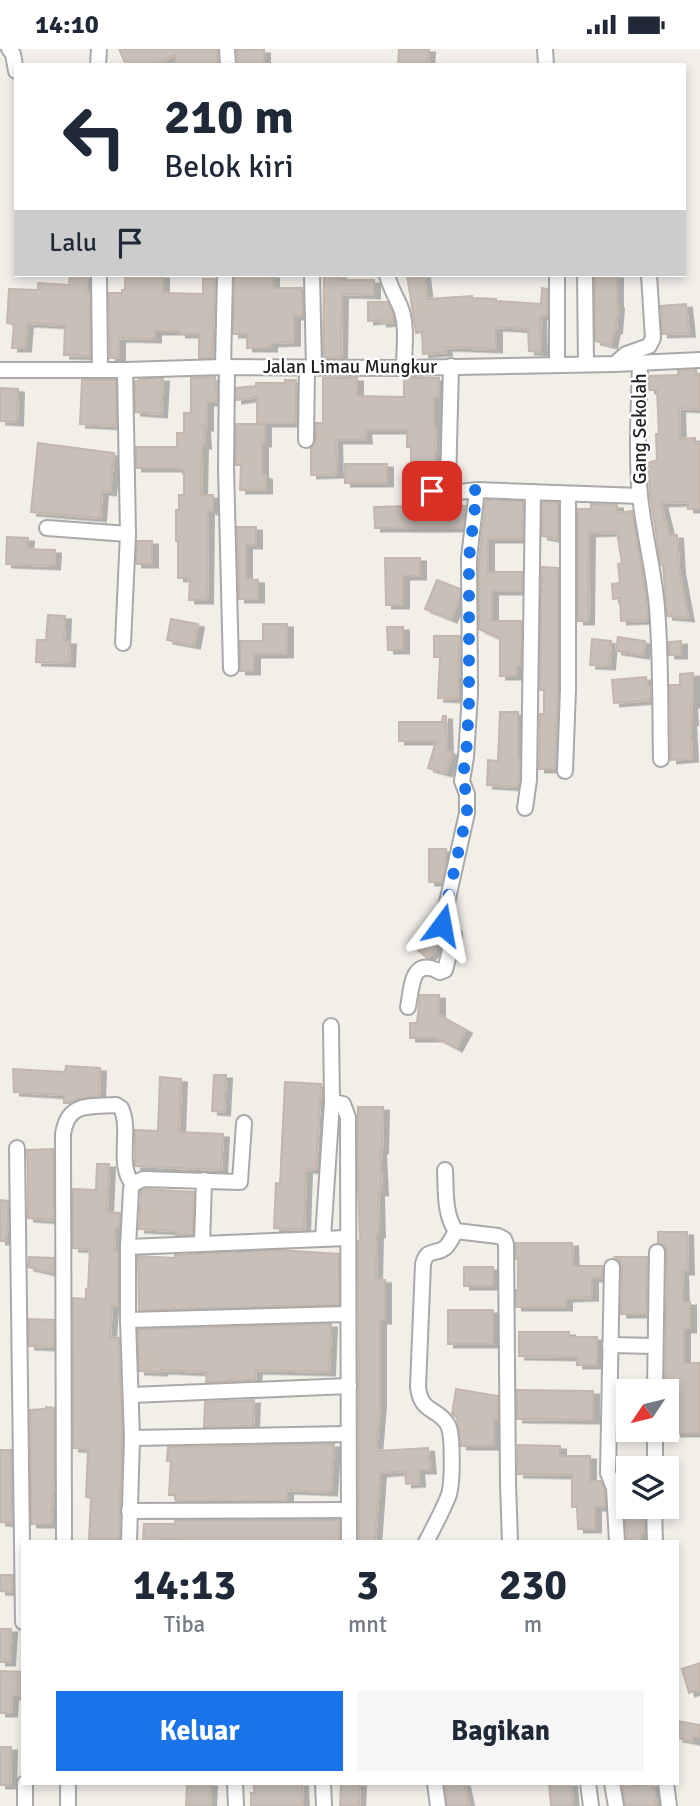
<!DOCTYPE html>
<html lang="id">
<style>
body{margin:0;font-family:Signika,sans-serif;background:#f6f6f7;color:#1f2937;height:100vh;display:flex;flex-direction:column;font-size:26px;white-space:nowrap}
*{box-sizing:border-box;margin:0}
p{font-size:23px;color:#747a83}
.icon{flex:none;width:38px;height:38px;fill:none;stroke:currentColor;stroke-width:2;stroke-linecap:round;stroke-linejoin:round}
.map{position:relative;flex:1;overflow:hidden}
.side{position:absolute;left:21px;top:1491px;width:658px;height:245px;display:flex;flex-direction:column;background:#fff;border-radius:0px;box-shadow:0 4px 10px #0003}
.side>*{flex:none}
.top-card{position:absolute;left:14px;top:14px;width:672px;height:214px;border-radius:0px;box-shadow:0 4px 10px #0003;background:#fff;color:#1f2937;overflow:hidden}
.needle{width:46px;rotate:235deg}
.tools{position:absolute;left:616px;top:1330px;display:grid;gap:14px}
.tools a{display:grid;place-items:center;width:63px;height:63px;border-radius:0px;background:#fff;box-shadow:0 4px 10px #0003;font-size:35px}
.pin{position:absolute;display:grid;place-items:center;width:60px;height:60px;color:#fff;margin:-30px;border-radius:14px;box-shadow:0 4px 10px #0006}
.me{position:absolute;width:77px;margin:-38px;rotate:13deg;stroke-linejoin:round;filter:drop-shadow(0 0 5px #0008)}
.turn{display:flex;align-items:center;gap:24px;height:147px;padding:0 35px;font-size:32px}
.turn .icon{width:91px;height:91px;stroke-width:2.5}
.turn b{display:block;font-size:49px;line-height:60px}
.then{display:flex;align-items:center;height:66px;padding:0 35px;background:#0003;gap:14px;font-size:26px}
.eta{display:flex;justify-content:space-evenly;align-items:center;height:119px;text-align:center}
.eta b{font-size:42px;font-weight:700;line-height:49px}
.primary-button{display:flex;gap:14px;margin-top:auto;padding:14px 35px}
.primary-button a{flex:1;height:80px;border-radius:0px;background:#1a73e8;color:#fff;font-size:28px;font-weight:700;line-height:80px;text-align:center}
.primary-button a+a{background:#f6f6f7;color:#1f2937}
.status{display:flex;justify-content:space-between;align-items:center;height:49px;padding:0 35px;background:#fff;direction:ltr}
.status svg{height:19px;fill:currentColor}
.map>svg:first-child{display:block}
</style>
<div class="status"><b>14:10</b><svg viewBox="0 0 49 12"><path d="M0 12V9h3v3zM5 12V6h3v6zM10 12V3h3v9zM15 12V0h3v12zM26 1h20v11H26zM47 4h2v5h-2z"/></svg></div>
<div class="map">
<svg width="700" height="1757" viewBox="0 0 700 1757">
<defs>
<filter id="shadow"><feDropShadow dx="6" dy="3.5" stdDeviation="0" flood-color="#0004"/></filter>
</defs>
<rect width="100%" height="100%" fill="#f2efe9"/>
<g fill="#c7bfb8" stroke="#c4b6ab" stroke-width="2" filter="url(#shadow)">
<path d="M119 0H217L218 16H175V6L155 16H126Z"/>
<path d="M237 0 264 1V16H238Z"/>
<path d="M399 0H429L428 16H398Z"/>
<path d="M70 226H87L86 242 87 244H90V307L64 306 65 276 27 274 25 299H12L14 275 7 274 9 240 38 241V234L69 236Z"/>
<path d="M125 226H163V244L203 245V230H215L212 309H199V285H180V282H155V290L119 289V309H110L109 244H122V241H125Z"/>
<path d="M235 226H273V239H302V267H294V293L271 294V299H247V285H233Z"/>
<path d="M324 226H340V231H374V246L342 245 341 308 323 309Z"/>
<path d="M407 226H424L427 250 472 247V249L496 250V252L541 255 542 239 547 240V267H540L541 303 529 302 528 280 496 278V300L445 298 446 303 423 305 422 283 416 284Z"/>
<path d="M595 226H617V256H618L616 281H614L611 296 595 292Z"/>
<path d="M368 253H388L393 266V273L381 274V271L368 272Z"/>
<path d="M686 255 689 284 662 285 661 257Z"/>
<path d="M696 321V326H700V360L679 359 680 390 695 389V394L700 395V460H688V453L661 454 669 486H677L679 521 688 569 667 567 663 516H661L650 446 648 414 657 411 656 385H659L657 341H649V327L678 326V322Z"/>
<path d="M215 328 217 353H207V378L204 377 205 396H202L201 446H213V462L208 461 207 551H189L190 529H178V492H176V461H179V446H184V421H177V419H136V398H177V384H184V364H191V329Z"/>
<path d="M163 329 161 365 135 363V332H139V330Z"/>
<path d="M323 329H357V347L404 348V329H439V349H434V378H436L434 429H411V398H407V381H365L366 391H336L337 425 311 426V399L316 392V374H323Z"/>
<path d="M82 331H116V377L80 375Z"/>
<path d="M285 331H296V374H257V348L236 351V339L256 337V334H285Z"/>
<path d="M0 339 18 340 17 373 0 372Z"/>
<path d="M236 375H265V394H262V426L266 427V441H240L241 416H236Z"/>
<path d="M38 394 114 404 110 443 102 442 100 469 31 463Z"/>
<rect x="345" y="415" width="42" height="19"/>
<path d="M486 451 523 452 522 490H488V523H522V542H492V572H522L521 617H517V627H500V589L479 580V510Z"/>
<path d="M422 453 465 457 463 479H375L374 458 414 457 415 454Z"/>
<path d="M542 453 558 454V490L542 487Z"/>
<path d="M591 455 617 456V464L632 462 646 546 647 571 621 572 620 549 613 550 612 535 620 534 618 515 622 514 617 483 589 484 588 572H578V460H591Z"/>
<path d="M237 478H256V496H246V530L258 531V550H239Z"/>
<path d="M7 488 28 489 27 500 55 501 54 517 6 515Z"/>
<path d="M137 492H152V515H136Z"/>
<path d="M385 509H420V527H403V556H386Z"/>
<path d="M542 518 558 519V640L555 720H539L540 665H544V641H540L541 546 543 542H541Z"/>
<path d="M437 531 460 540V548L451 570 425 560Z"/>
<path d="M48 566 65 567 64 592H70L69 614 36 613 37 591H46Z"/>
<path d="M171 570 198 575 194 596 167 591Z"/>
<path d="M263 575H287V605H254V622H240V592H263Z"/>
<path d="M387 578H403V601H388Z"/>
<path d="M434 587H460L457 650 438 649 440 608H434Z"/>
<path d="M618 588 645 592 643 606 616 602Z"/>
<path d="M592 590 611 592 609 617 590 616Z"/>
<path d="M681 592V606H669V593Z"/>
<path d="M693 624V655H691L692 673H690L692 709 671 711 670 636H680V625Z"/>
<path d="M646 628 647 637H651V651L614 654 612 631Z"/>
<path d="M500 663H518V709H520L518 738 487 736 488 711 498 712Z"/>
<path d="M443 667H446L447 702 452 703 446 724 428 719 436 692H399V673H442Z"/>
<path d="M429 800H446V815L442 833H429Z"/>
<path d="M435 883 443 890 442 895 427 909 418 901Z"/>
<path d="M420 946H439V966L466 981 456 999 437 989H410V974H417Z"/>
<path d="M66 1017 100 1019 99 1047 79 1050 69 1054H64V1046L14 1043 13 1020 65 1023Z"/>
<path d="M214 1026H226L224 1063 212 1062Z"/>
<path d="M160 1028 181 1030 179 1083 223 1085 221 1121 135 1117V1081L158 1082Z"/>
<path d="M285 1033 321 1035 316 1121 306 1120 304 1181 274 1179 276 1134 280 1135Z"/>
<path d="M358 1058H383L382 1101H380L382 1143H378L379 1185H377L376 1230 385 1231V1271H380V1354L376 1402 428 1399 430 1421H418L419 1434 406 1435 405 1422 380 1424 375 1493H359L358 1192H360L358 1141Z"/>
<path d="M53 1100 54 1171 28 1169V1121L27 1101Z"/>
<path d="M97 1115H109L107 1163 120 1164 119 1179H115L114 1202H118V1257H112L110 1288 119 1289 122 1389 119 1492 89 1491 91 1449 86 1448 88 1400 73 1399V1249L86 1250V1240H88L90 1200 73 1199V1140L96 1141Z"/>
<path d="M145 1140 194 1143 193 1186H176V1182L139 1180 141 1142Z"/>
<path d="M0 1151 8 1152V1177L5 1192H0Z"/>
<path d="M658 1183H687L688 1222H682L683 1253H690V1280H684V1314H699L700 1384H675V1362H669L670 1349H667L665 1330 667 1203 665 1198 658 1193Z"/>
<path d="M515 1194H572L573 1217H603L602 1229H592V1248L566 1249V1258H516V1241H518V1209L516 1210Z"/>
<path d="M279 1201 339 1205V1256L139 1261 138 1207 175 1209V1206Z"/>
<path d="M29 1208 54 1209V1224L28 1218Z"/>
<path d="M615 1208H647L646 1265H621L622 1218 620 1213Z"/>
<rect x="464" y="1218" width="29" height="19"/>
<rect x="448" y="1261" width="45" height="34"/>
<path d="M29 1270 54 1271V1298L29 1297Z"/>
<path d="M331 1275 329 1323 256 1321 255 1331 206 1333 207 1323 161 1321V1323L139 1322 138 1280Z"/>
<path d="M519 1283H569V1288H597V1316H577V1308L519 1307Z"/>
<path d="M456 1340 498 1347V1370H494V1397H461L457 1369 452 1365Z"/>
<path d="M517 1341 593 1342V1371L517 1370Z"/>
<path d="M254 1351 253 1377 204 1378 205 1353Z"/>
<path d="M46 1358 54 1359V1428L51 1475H31L30 1361 46 1360Z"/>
<path d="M334 1395 331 1443 287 1441V1452H176V1446H169L171 1412H167L168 1398Z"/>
<path d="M518 1396 560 1397V1407H590V1432H601L604 1441 605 1458H595V1480H578L577 1458H572V1426L518 1425Z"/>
<path d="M0 1401H11L12 1474 0 1473Z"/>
<path d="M625 1460H644V1484H641V1493H627Z"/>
<path d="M175 1471H339V1493H201L163 1491V1493H143L144 1475H175Z"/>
<path d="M0 1526H13V1543L0 1542Z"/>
<path d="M0 1580H11L9 1613H0Z"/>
<path d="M700 1614V1640L689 1644 682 1620Z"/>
<path d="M0 1622 23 1623V1647H12L11 1664H0Z"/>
<path d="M677 1672 700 1676V1688H693V1692L677 1689Z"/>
<path d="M0 1698H11L10 1736H0Z"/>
<path d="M187 1734H211L210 1757H186Z"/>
<path d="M254 1734H302L303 1757H251V1744H254Z"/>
<path d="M341 1734H360L359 1757H340Z"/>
<path d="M445 1734H464L469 1757H447Z"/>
<path d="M549 1734H571L573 1757H551Z"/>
<path d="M622 1734H627V1738L653 1734 656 1757H625Z"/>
</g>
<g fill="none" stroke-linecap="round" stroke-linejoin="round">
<g stroke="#a9a9a9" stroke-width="18">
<g id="minor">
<path d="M9 0 13 5 16 22"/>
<path d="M227 0 228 16"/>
<path d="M545 0 546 16"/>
<path d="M98 16 99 0"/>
<path d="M99 226 100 320"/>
<path d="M312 226 314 318"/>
<path d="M387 226C390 238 395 246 400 257 408 276 404 299 404 319"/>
<path d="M585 226 586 315"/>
<path d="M640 313C639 358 636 403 640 447 644 485 654 521 657 559 661 609 660 659 661 710"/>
<path d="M616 314 626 305 649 297 653 289 649 226"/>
<path d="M557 315V226"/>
<path d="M451 317 448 436 450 441 458 443 477 441 640 447"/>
<path d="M223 318 225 226"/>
<path d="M227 318 226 418 231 619"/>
<path d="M0 321H125L223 318 404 319 615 315 700 311"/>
<path d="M306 391 307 319"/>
<path d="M414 444 449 440"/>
<path d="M47 479 128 485"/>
<path d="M123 594 128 485 125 321"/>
<path d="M565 722 568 640V445"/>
<path d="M525 759 529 731 533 443"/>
<path d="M408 958C412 938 411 907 440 923L445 921 454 886 443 879 442 876 467 764V745L462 732 466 708 470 645 469 509 477 441"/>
<path d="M332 1053 343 1055 348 1068 349 1493"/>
<path d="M17 1099 23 1573"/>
<path d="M445 1121C446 1140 444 1166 456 1182L498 1187 504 1190 506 1195 508 1434 510 1493"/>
<path d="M323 1189 332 1053 331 977"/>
<path d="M202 1195 204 1131"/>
<path d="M128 1198 347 1189"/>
<path d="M612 1218 608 1424 614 1439 617 1493"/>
<path d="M128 1271 348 1265"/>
<path d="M610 1296 655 1297"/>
<path d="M655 1342 657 1203"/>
<path d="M132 1346 349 1337"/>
<path d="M132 1389 348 1385"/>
<path d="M655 1419V1381"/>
<path d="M654 1458 655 1493"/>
<path d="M129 1462 349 1461"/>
<path d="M64 1493 63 1085C68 1053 88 1058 116 1056L121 1059C132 1082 116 1116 133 1135"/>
<path d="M129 1493 132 1389 128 1271V1198L131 1140 133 1135 143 1130 240 1133 244 1074"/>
<path d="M426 1493C434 1478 442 1463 448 1448 453 1437 453 1386 448 1376 438 1358 421 1365 418 1338L423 1215C427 1198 436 1207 446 1198 450 1194 453 1187 456 1182"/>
<path d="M25 1734V1757"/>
<path d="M68 1734V1757"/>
<path d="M235 1734 236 1757"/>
<path d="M323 1734 324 1757"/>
<path d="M435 1734 438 1757"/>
<path d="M588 1734 591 1757"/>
<path d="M612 1734 616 1757"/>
<path d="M666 1734 669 1757"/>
</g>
</g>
<use href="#minor" stroke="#fff" stroke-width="14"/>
</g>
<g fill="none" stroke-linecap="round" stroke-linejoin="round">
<path stroke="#1a73e8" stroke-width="12" stroke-dasharray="0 21.6" d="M432 442C447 440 461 442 477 441L469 509V657L466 708 462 732 467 745V764L442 876"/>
</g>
<g text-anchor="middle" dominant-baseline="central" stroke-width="5" stroke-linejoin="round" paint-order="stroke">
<g font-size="19" fill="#222" stroke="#fff">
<text x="350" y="318">Jalan Limau Mungkur</text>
<text transform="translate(640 380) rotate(-90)">Gang Sekolah</text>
</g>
</g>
</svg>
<div class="tools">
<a><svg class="needle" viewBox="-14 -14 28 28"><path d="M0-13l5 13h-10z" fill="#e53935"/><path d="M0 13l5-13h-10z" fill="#747a83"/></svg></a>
<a><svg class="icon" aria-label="layers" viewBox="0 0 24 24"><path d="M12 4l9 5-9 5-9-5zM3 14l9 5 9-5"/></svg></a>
</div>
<div class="pin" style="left:432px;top:442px;background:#d93025"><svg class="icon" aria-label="arrive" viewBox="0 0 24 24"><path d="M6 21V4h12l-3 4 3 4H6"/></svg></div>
<svg class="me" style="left:442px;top:876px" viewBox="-20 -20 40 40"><path d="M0-17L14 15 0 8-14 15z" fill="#1a73e8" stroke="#fff" stroke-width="4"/></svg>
<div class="top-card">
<div class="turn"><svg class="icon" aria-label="left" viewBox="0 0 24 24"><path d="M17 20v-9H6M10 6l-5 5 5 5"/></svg><div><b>210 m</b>Belok kiri</div></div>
<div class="then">Lalu<svg class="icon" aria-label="arrive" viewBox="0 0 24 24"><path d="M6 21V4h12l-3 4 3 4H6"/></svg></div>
</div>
<section class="side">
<div class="eta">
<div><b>14:13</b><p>Tiba</p></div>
<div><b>3</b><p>mnt</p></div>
<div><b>230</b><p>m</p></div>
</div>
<div class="primary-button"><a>Keluar</a><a>Bagikan</a></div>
</section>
</div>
